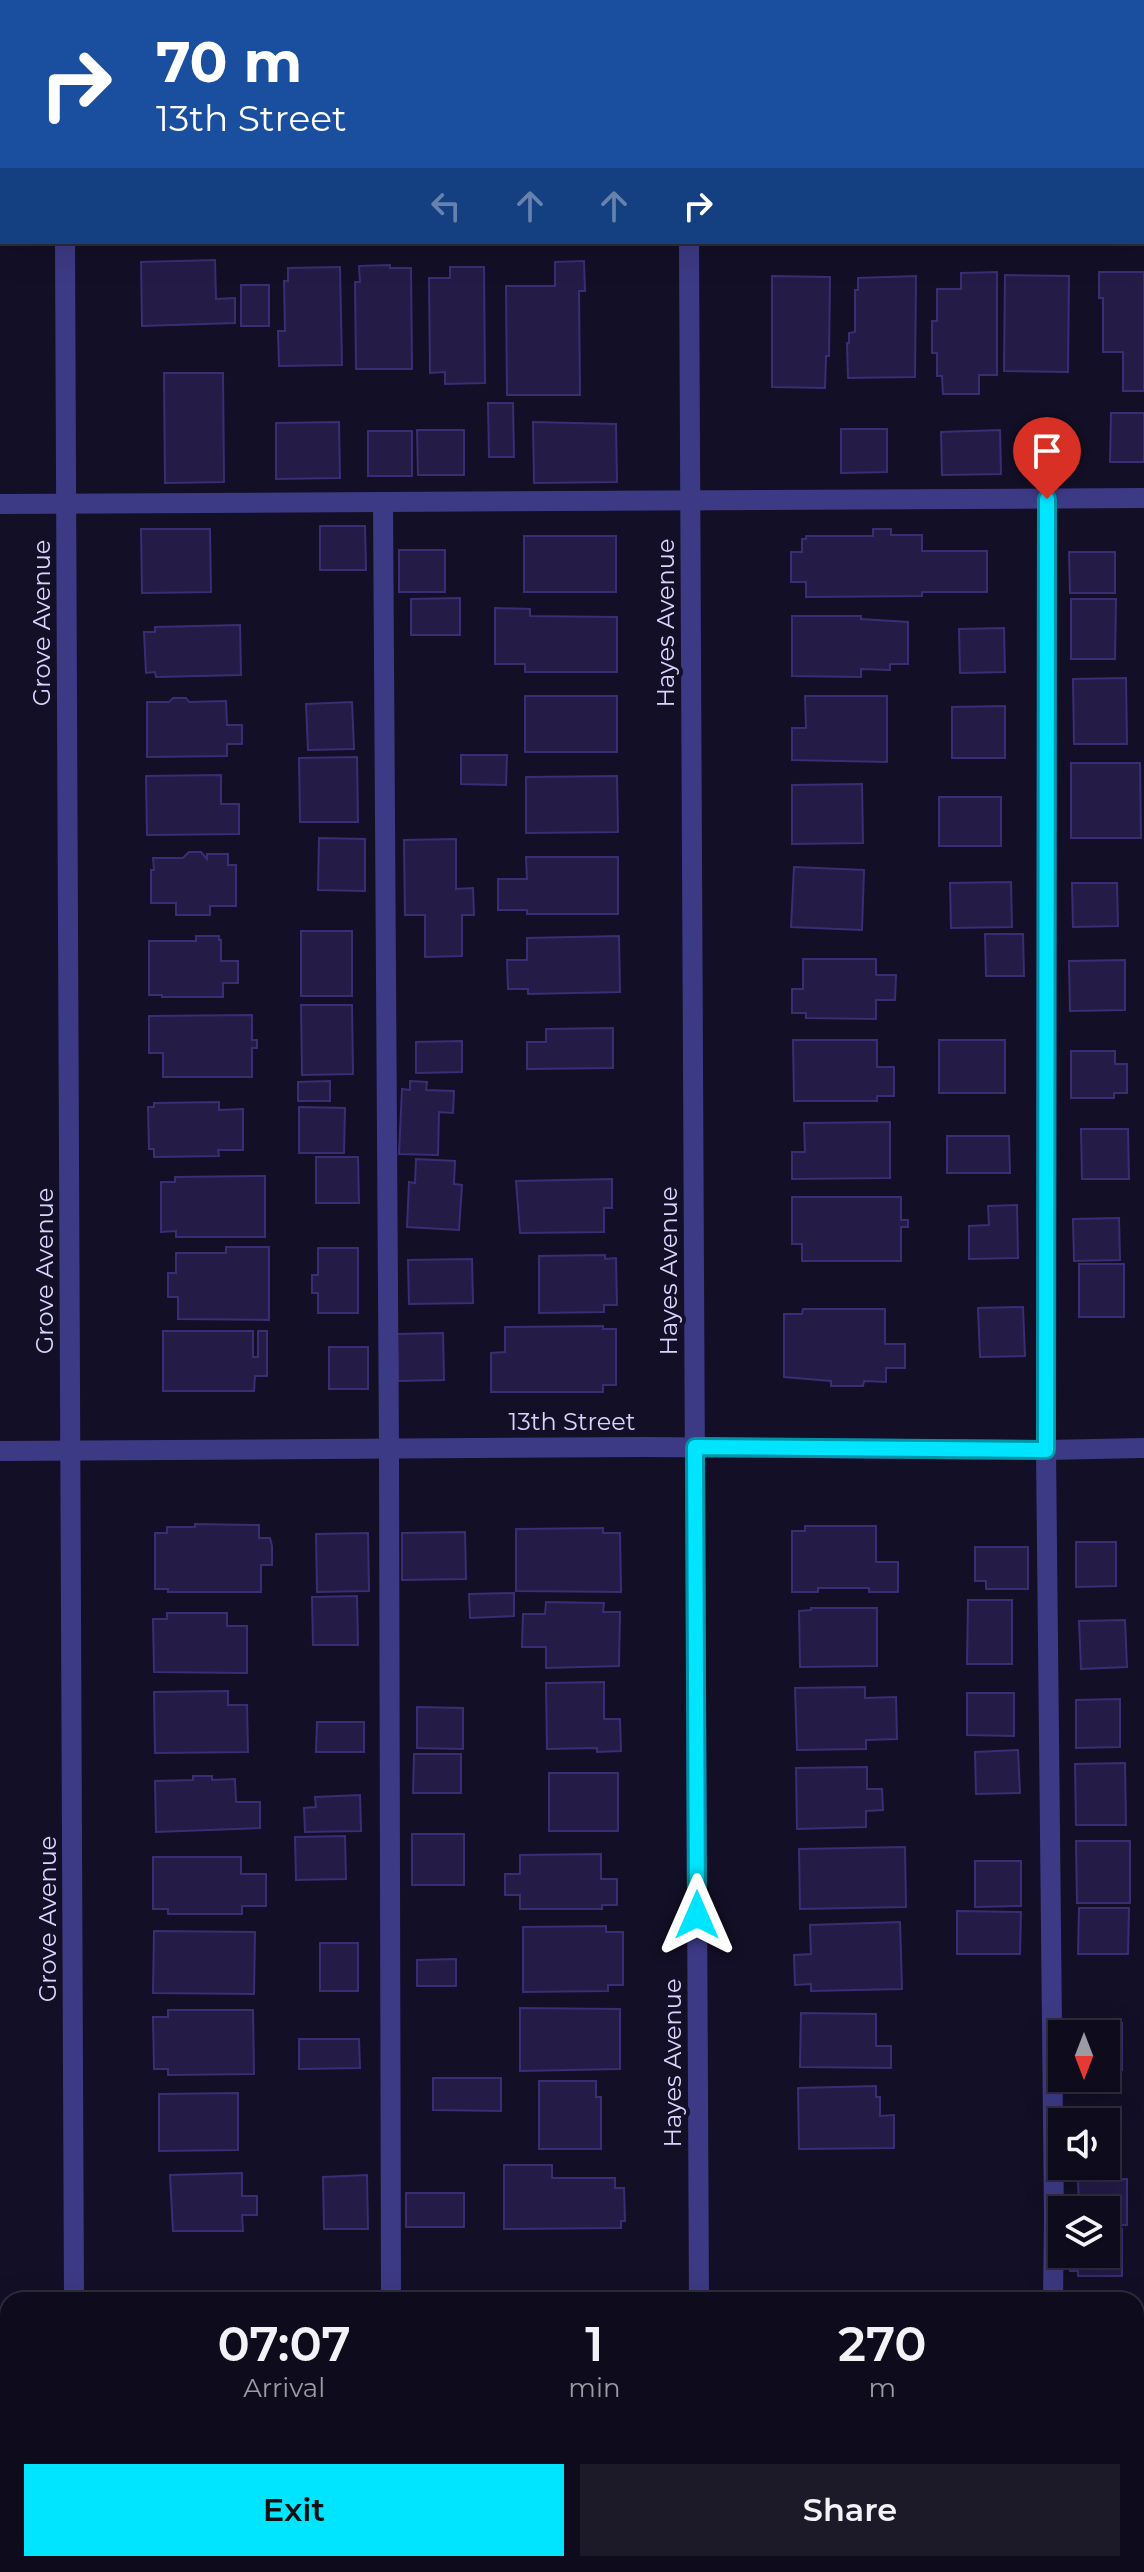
<!DOCTYPE html>
<style>
body{margin:0;font-family:Montserrat,sans-serif;background:#1c1929;color:#f1f3f6;height:100vh;display:flex;flex-direction:column;font-size:30px;white-space:nowrap}
*{box-sizing:border-box;margin:0}
p{font-size:26px;color:#9b9ba3}
.icon{flex:none;width:44px;height:44px;fill:none;stroke:currentColor;stroke-width:2;stroke-linecap:round;stroke-linejoin:round}
.map{position:relative;flex:1;overflow:hidden}
.side{position:absolute;left:0px;top:2292px;width:1144px;height:280px;display:flex;flex-direction:column;background:#0e0b1c;border-radius:24px 24px 0 0;box-shadow:0 8px 32px #0002,0 0 0 2px #2e2b3b}
.side>*{flex:none}
.banner{position:absolute;left:0px;top:0px;width:1144px;height:244px;box-shadow:0 8px 32px #0002,0 0 0 2px #2e2b3b;background:#1a4fa0;color:#fff;overflow:hidden}
.needle{width:52px;rotate:180deg}
.tools{position:absolute;left:1048px;top:2020px;display:grid;gap:16px}
.tools a{display:grid;place-items:center;width:72px;height:72px;border-radius:0px;background:#0e0b1c;box-shadow:0 8px 32px #0002,0 0 0 2px #2e2b3b;font-size:40px}
.pin{position:absolute;display:grid;place-items:center;width:68px;height:68px;color:#fff;margin:-82px -34px;border-radius:50% 50% 50% 0;rotate:-45deg;box-shadow:0 0 8px #0007}
.pin .icon{rotate:45deg}
.me{position:absolute;width:88px;margin:-44px;rotate:0deg;stroke-linejoin:round;filter:drop-shadow(0 0 6px #0008)}
.turn{display:flex;align-items:center;gap:28px;height:168px;padding:0 24px;font-size:36px}
.turn .icon{width:104px;height:104px;stroke-width:2.5}
.turn b{display:block;font-size:56px;line-height:68px}
.lanes{display:flex;align-items:center;height:76px;padding:0 24px;background:#0003;justify-content:center;gap:40px;direction:ltr}
.lanes .off{opacity:.35}
.eta{display:flex;justify-content:space-evenly;align-items:center;height:136px;text-align:center}
.eta b{font-size:48px;font-weight:600;line-height:56px}
.button{display:flex;gap:16px;margin-top:auto;padding:16px 24px}
.button a{flex:1;height:92px;border-radius:0px;background:#00e5ff;color:#111;font-size:32px;font-weight:600;line-height:92px;text-align:center}
.button a+a{background:#1c1929;color:#f1f3f6}
.map>svg:first-child{display:block}
</style>
<div class="map">
<svg width="1144" height="2572" viewBox="0 0 1144 2572">
<rect width="100%" height="100%" fill="#130f26"/>
<g fill="#241b47" stroke="#3b2d73" stroke-width="2">
<rect x="137" y="0" width="59" height="2"/>
<rect x="213" y="0" width="57" height="2"/>
<rect x="275" y="0" width="65" height="2"/>
<rect x="346" y="0" width="70" height="2"/>
<rect x="427" y="0" width="60" height="2"/>
<rect x="506" y="0" width="53" height="2"/>
<rect x="564" y="0" width="59" height="2"/>
<rect x="774" y="0" width="55" height="2"/>
<rect x="852" y="0" width="61" height="2"/>
<path d="M937 0H995V2H938Z"/>
<rect x="1017" y="0" width="58" height="2"/>
<path d="M1099 0H1144V57L1142 2Z"/>
<path d="M215 260 216 299 235 298V323L142 326 141 262Z"/>
<path d="M584 261 585 291H579L580 395H507L506 286H555V262Z"/>
<path d="M390 265V268H411L412 369H356L355 282H360L359 266Z"/>
<path d="M340 267 342 365 279 366 278 331H285L284 281H288V268Z"/>
<path d="M450 267H484L485 383 445 384V372L430 373 429 278H450Z"/>
<path d="M997 272V375H979V394H943L942 376H937V353H932V321H937V289H961V273Z"/>
<path d="M1099 272H1144V391H1123V352H1103V298H1099Z"/>
<path d="M1005 275 1069 276 1068 372 1004 371Z"/>
<path d="M772 276 830 277 829 356H826L825 388 772 387Z"/>
<path d="M916 276 915 377 848 378 847 343H849V333L855 332V290H858V278Z"/>
<rect x="241" y="285" width="28" height="41"/>
<path d="M164 373H223L224 482 165 483Z"/>
<path d="M488 403H513L514 457H489Z"/>
<path d="M1111 413H1144V462H1110Z"/>
<path d="M339 422 340 478 276 479V423Z"/>
<path d="M533 422 616 424 617 482 534 483Z"/>
<path d="M841 429H887V472L841 473Z"/>
<path d="M417 430H464V475H418Z"/>
<path d="M1000 430 1001 474 942 475 941 432Z"/>
<rect x="368" y="431" width="44" height="45"/>
<path d="M320 526H365L366 570H320Z"/>
<path d="M141 529H210L211 592 142 593Z"/>
<path d="M873 529H891V535H922V551H987V592H922V596L806 597V582H791V552H802V539H806V536H873Z"/>
<rect x="524" y="536" width="92" height="56"/>
<rect x="399" y="550" width="46" height="42"/>
<path d="M1069 552H1115V593H1070Z"/>
<path d="M460 598V635H411V599Z"/>
<path d="M1071 599H1116L1115 659H1071Z"/>
<path d="M495 608 530 609V616L617 617V672H525V664H495Z"/>
<path d="M792 616H861V619L908 622V664H890V670L861 669V677L792 676Z"/>
<path d="M240 625 241 675 156 677 155 672 146 673 144 632H155V627Z"/>
<path d="M1004 628 1005 672 960 673 959 629Z"/>
<path d="M1126 678 1127 744H1074L1073 679Z"/>
<rect x="525" y="696" width="92" height="56"/>
<path d="M805 696H887V762L792 760V728H806Z"/>
<path d="M173 698H186L189 702 226 701 227 725H242V744H227V756L147 757V702H169Z"/>
<path d="M352 702 354 749 308 750 306 704Z"/>
<path d="M1005 706V758H952V707Z"/>
<path d="M461 755H507L506 785 461 784Z"/>
<path d="M357 757 358 822H300L299 758Z"/>
<path d="M1071 763H1140L1141 838H1071Z"/>
<path d="M221 775V804H239V834L147 835 146 776Z"/>
<path d="M617 776 618 832 526 833V777Z"/>
<path d="M862 784 863 843 792 844V785Z"/>
<rect x="939" y="797" width="62" height="49"/>
<path d="M319 838 365 839V891L318 890Z"/>
<path d="M456 839V889L473 888 474 915H462V956L425 957V915H405L404 840Z"/>
<path d="M189 852H201L207 859V854H228V865H236V906H210V915H176V903H151V870H154L153 858H183Z"/>
<path d="M526 857H618V914H527V910H498V879H527Z"/>
<path d="M794 867 864 870 862 930 791 927Z"/>
<path d="M1011 882 1012 927 951 928 950 883Z"/>
<path d="M1072 883H1117L1118 926 1073 927Z"/>
<rect x="301" y="931" width="51" height="65"/>
<path d="M985 934H1023L1024 976H986Z"/>
<path d="M196 936H219V940H221V961H238V983H223V997H162V995H149V941H196Z"/>
<path d="M619 936 620 992 528 994V989H508L507 960H527V938Z"/>
<path d="M803 959H876V975H896L895 1000H876V1019L806 1018V1013H792V989H803Z"/>
<path d="M1125 960V1010L1070 1011 1069 961Z"/>
<path d="M301 1005H352L353 1074 302 1075Z"/>
<path d="M252 1015V1040H257V1048H252V1077H163V1053H149V1016Z"/>
<path d="M613 1028V1068L527 1069V1042H546V1029Z"/>
<path d="M793 1040H877V1067H894V1096H877V1101H794Z"/>
<rect x="939" y="1040" width="66" height="53"/>
<path d="M462 1041V1072L416 1073V1042Z"/>
<path d="M1071 1051H1115V1064H1127V1093H1114V1098H1071Z"/>
<path d="M330 1081V1101H298V1082Z"/>
<path d="M410 1081 427 1082 426 1090 454 1091 453 1113 439 1112 438 1155 399 1154 402 1089 410 1090Z"/>
<path d="M219 1102V1110L243 1109V1150H218L219 1156 154 1157V1149H149L148 1107H154V1103Z"/>
<path d="M299 1107 345 1108 344 1153H299Z"/>
<path d="M890 1122V1178L792 1179V1152H805L804 1123Z"/>
<path d="M1081 1129H1128L1129 1179H1082Z"/>
<path d="M947 1136H1009L1010 1173H947Z"/>
<path d="M316 1157H358L359 1203H316Z"/>
<path d="M416 1159 455 1161 454 1184 462 1185 459 1230 407 1227 409 1182 415 1183Z"/>
<path d="M265 1176V1237H176V1231L161 1232V1182H175V1177Z"/>
<path d="M612 1179V1208H604V1232L520 1233 516 1181Z"/>
<path d="M792 1197H901V1220H908V1227H901V1261H802V1244H792Z"/>
<path d="M1017 1205 1018 1258 969 1259V1226L989 1225 988 1206Z"/>
<path d="M1119 1218 1120 1260 1074 1261 1073 1219Z"/>
<path d="M226 1247H269V1320L178 1319V1297H168V1273H176V1253H226Z"/>
<path d="M318 1248H358V1313H318V1293H312V1275H318Z"/>
<path d="M605 1255V1259L616 1258 617 1305H604V1312L539 1313V1256Z"/>
<path d="M472 1259 473 1303 409 1304 408 1260Z"/>
<rect x="1079" y="1264" width="45" height="53"/>
<path d="M1023 1307 1025 1356 980 1357 978 1308Z"/>
<path d="M803 1309H885V1344H905V1368H886V1382L864 1381 863 1386H831V1381L784 1377V1314H802Z"/>
<path d="M603 1326V1329H616V1385H603V1392H491V1353L505 1352V1327Z"/>
<path d="M163 1331H253V1357H258V1331H267V1376H255L254 1391H163Z"/>
<path d="M443 1333 444 1380 398 1381 397 1334Z"/>
<rect x="329" y="1347" width="39" height="42"/>
<path d="M195 1524 259 1525V1538H270L272 1546V1565H261V1592H168V1589H155V1533H167V1527H195Z"/>
<path d="M805 1526H876V1562H898V1592H869V1588H818V1592H792V1531H805Z"/>
<path d="M603 1528V1533H620L621 1592 516 1591V1529Z"/>
<path d="M465 1532 466 1579 402 1580V1533Z"/>
<path d="M368 1533 369 1591 317 1592 316 1534Z"/>
<path d="M1076 1542H1116V1586L1076 1587Z"/>
<path d="M975 1547H1028V1589H986V1581H975Z"/>
<path d="M514 1593V1616L470 1618 469 1594Z"/>
<path d="M357 1596 358 1645H313L312 1597Z"/>
<path d="M968 1600H1012V1664H967Z"/>
<path d="M546 1602 604 1603 603 1612H620L619 1666 546 1668V1647H522L523 1614H545Z"/>
<path d="M811 1608H877V1666L800 1667 799 1611 811 1610Z"/>
<path d="M167 1613H227V1626H247V1673L154 1672 153 1619H167Z"/>
<path d="M1125 1620 1127 1667 1081 1669 1079 1621Z"/>
<path d="M604 1682V1719H620L621 1751 597 1752V1748L547 1749 546 1683Z"/>
<path d="M865 1687V1698L896 1697 897 1739 866 1740V1749L797 1750 795 1688Z"/>
<path d="M228 1691V1705H247L248 1752 155 1753 154 1692Z"/>
<path d="M967 1693H1014V1736L967 1735Z"/>
<path d="M1120 1699V1747L1076 1748V1700Z"/>
<path d="M417 1707 463 1708V1749L417 1748Z"/>
<path d="M317 1722H364V1752H316Z"/>
<path d="M1018 1750 1020 1793 976 1794 975 1752Z"/>
<path d="M414 1754H461V1793H413Z"/>
<path d="M1125 1763 1126 1825H1076L1075 1764Z"/>
<path d="M867 1767V1789H882L883 1810 866 1811V1827L797 1829 796 1768Z"/>
<rect x="549" y="1773" width="69" height="58"/>
<path d="M193 1776H212V1780L235 1779 236 1802H260V1828L156 1832 155 1781 193 1780Z"/>
<path d="M360 1795 361 1831 305 1832 304 1808 316 1807 315 1797Z"/>
<rect x="412" y="1834" width="52" height="51"/>
<path d="M345 1836 346 1879 296 1880 295 1837Z"/>
<path d="M1076 1841H1130V1903H1077Z"/>
<path d="M905 1847 906 1907 800 1909 799 1849Z"/>
<path d="M601 1854V1879H617V1905H602V1909H520V1895H505V1874H520V1855Z"/>
<path d="M153 1857H241V1874H266V1906H242V1914H168V1909H153Z"/>
<path d="M975 1861H1021V1906L975 1907Z"/>
<path d="M1079 1908H1129L1128 1954H1078Z"/>
<path d="M957 1911 1021 1912 1020 1954H957Z"/>
<path d="M900 1922 902 1989 811 1991V1984L795 1985 794 1955 811 1954 810 1925Z"/>
<path d="M606 1926V1932H623V1985H608V1991L523 1992V1927Z"/>
<path d="M154 1931 255 1932 254 1994 153 1993Z"/>
<rect x="320" y="1943" width="38" height="48"/>
<path d="M456 1959V1986H417V1960Z"/>
<path d="M520 2008 620 2009V2069L520 2071Z"/>
<path d="M168 2010H253L254 2074 168 2075V2069H154L153 2017H168Z"/>
<path d="M801 2013 876 2014V2046H891V2068L800 2067Z"/>
<path d="M1076 2023H1122V2070H1106V2034H1076Z"/>
<path d="M299 2039H359L360 2068 299 2069Z"/>
<path d="M433 2078H501V2111L433 2110Z"/>
<path d="M539 2081H596V2097H601V2149H539Z"/>
<path d="M876 2086V2097H880V2116L894 2115V2148L799 2149 798 2088Z"/>
<path d="M238 2093V2150L159 2151V2094Z"/>
<path d="M1078 2117H1119L1120 2148H1106V2122H1078Z"/>
<path d="M504 2165H552V2178H615V2188H624L625 2221H621V2228L504 2229Z"/>
<path d="M242 2173V2196H257V2215H242L243 2231H173L170 2175Z"/>
<path d="M367 2175 368 2229H324L323 2177Z"/>
<path d="M1127 2179V2225H1106V2210H1079L1078 2180Z"/>
<rect x="406" y="2193" width="58" height="34"/>
<path d="M1106 2229H1122V2276H1078V2271H1070V2254H1106Z"/>
<path d="M0 2425H8V2564H18V2572H0Z"/>
<path d="M1136 2428H1144V2572H1093V2564H1136Z"/>
<rect x="131" y="2564" width="116" height="8"/>
<rect x="247" y="2564" width="53" height="8"/>
<rect x="300" y="2564" width="78" height="8"/>
<rect x="378" y="2564" width="83" height="8"/>
<rect x="461" y="2564" width="184" height="8"/>
<rect x="762" y="2564" width="84" height="8"/>
<rect x="861" y="2564" width="62" height="8"/>
<rect x="929" y="2564" width="78" height="8"/>
<rect x="1007" y="2564" width="86" height="8"/>
</g>
<g fill="none" stroke-linecap="round" stroke-linejoin="round">
<g stroke="#3d3a85" stroke-width="20">
<path d="M63 0V2"/>
<path d="M688 0V2"/>
<path d="M1142 153H1144"/>
<path d="M0 160H2"/>
<path d="M65 242 74 2300"/>
<path d="M689 242 699 2300"/>
<path d="M1047 499 1046 1450 1054 2218 1053 2300"/>
<path d="M383 502 389 1449 391 2300"/>
<path d="M0 504 1144 498"/>
<path d="M0 1451 645 1447 1046 1450 1144 1448"/>
<path d="M1136 2397H1144"/>
<path d="M76 2564V2572"/>
<path d="M700 2564V2572"/>
</g>
</g>
<g fill="none" stroke-linecap="round" stroke-linejoin="round">
<g stroke="#0095a6" stroke-width="20">
<path id="route" d="M697 1915 695 1447 1046 1450 1047 499"/>
</g>
<use href="#route" stroke="#00e5ff" stroke-width="14"/>
</g>
<g text-anchor="middle" dominant-baseline="central" stroke-width="8" stroke-linejoin="round" paint-order="stroke">
<g font-size="24" fill="#d9d4ff" stroke="#130f26">
<text transform="translate(41 623) rotate(-90)">Grove Avenue</text>
<text transform="translate(665 623) rotate(-90)">Hayes Avenue</text>
<text transform="translate(44 1271) rotate(-90)">Grove Avenue</text>
<text transform="translate(668 1271) rotate(-90)">Hayes Avenue</text>
<text x="572" y="1421">13th Street</text>
<text transform="translate(47 1919) rotate(-90)">Grove Avenue</text>
<text transform="translate(672 2063) rotate(-90)">Hayes Avenue</text>
</g>
</g>
</svg>
<div class="tools">
<a><svg class="needle" viewBox="-14 -14 28 28"><path d="M0-13l5 13h-10z" fill="#e53935"/><path d="M0 13l5-13h-10z" fill="#9b9ba3"/></svg></a>
<a><svg class="icon" aria-label="sound" viewBox="0 0 24 24"><path d="M4 9h4l5-4v14l-5-4H4zM17 9q2 3 0 6"/></svg></a>
<a><svg class="icon" aria-label="layers" viewBox="0 0 24 24"><path d="M12 4l9 5-9 5-9-5zM3 14l9 5 9-5"/></svg></a>
</div>
<div class="pin" style="left:1047px;top:499px;background:#d93025"><svg class="icon" aria-label="arrive" viewBox="0 0 24 24"><path d="M6 21V4h12l-3 4 3 4H6"/></svg></div>
<svg class="me" style="left:697px;top:1915px" viewBox="-20 -20 40 40"><path d="M0-17L14 15 0 8-14 15z" fill="#00e5ff" stroke="#fff" stroke-width="4"/></svg>
<div class="banner">
<div class="turn"><svg class="icon" aria-label="right" viewBox="0 0 24 24"><path d="M7 20v-9h11M14 6l5 5-5 5"/></svg><div><b>70 m</b>13th Street</div></div>
<div class="lanes"><svg class="icon off" aria-label="left" viewBox="0 0 24 24"><path d="M17 20v-9H6M10 6l-5 5 5 5"/></svg><svg class="icon off" aria-label="ahead" viewBox="0 0 24 24"><path d="M12 20V5M6 11l6-6 6 6"/></svg><svg class="icon off" aria-label="ahead" viewBox="0 0 24 24"><path d="M12 20V5M6 11l6-6 6 6"/></svg><svg class="icon" aria-label="right" viewBox="0 0 24 24"><path d="M7 20v-9h11M14 6l5 5-5 5"/></svg></div>
</div>
<section class="side">
<div class="eta">
<div><b>07:07</b><p>Arrival</p></div>
<div><b>1</b><p>min</p></div>
<div><b>270</b><p>m</p></div>
</div>
<div class="button"><a>Exit</a><a>Share</a></div>
</section>
</div>
